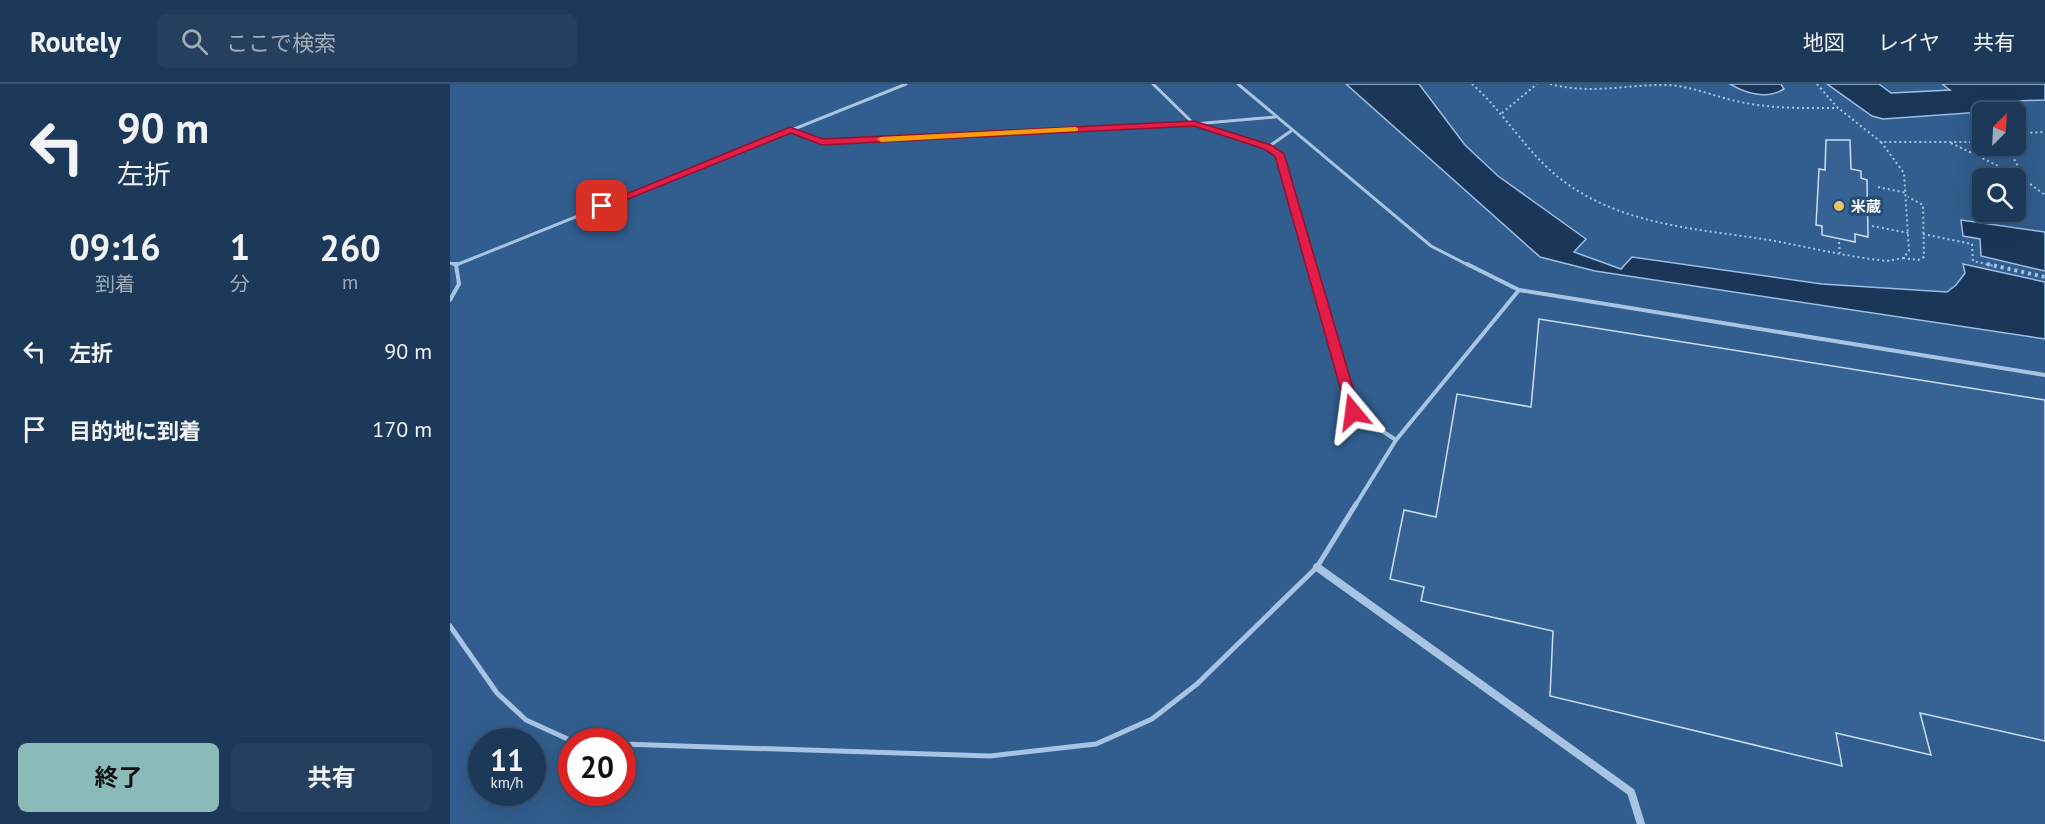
<!DOCTYPE html>
<html lang="ja">
<meta charset="utf-8">
<style>
body{margin:0;font-family:"PT Sans","Noto Sans JP",sans-serif;background:#25405f;color:#f1f3f6;height:100vh;display:flex;flex-direction:column;font-size:22px;white-space:nowrap}
*{box-sizing:border-box;margin:0}
p{font-size:20px;color:#a0acba}
.icon{flex:none;width:33px;height:33px;fill:none;stroke:currentColor;stroke-width:2;stroke-linecap:round;stroke-linejoin:round}
.map{position:relative;flex:1;overflow:hidden}
.drawer{display:flex;flex-direction:column;background:#1c3959;width:450px}
.drawer>*{flex:none}
.hud{background:#1c3959;color:#f1f3f6;overflow:hidden}
.needle{width:39px;rotate:24deg}
.fabs{position:absolute;left:1522px;top:18px;display:grid;gap:12px}
.fabs a{display:grid;place-items:center;width:54px;height:54px;border-radius:9px;background:#1c3959;box-shadow:0 6px 24px #0002,0 0 0 2px #3a536f;font-size:30px}
.speed{position:absolute;left:18px;top:644px;display:flex;gap:12px;font-size:30px;font-weight:700;text-align:center}
.speed>*{display:grid;place-content:center;width:78px;height:78px;border-radius:50%;background:#1c3959;box-shadow:0 6px 24px #0002,0 0 0 2px #3a536f;line-height:1}
.speed small{font-size:15px;font-weight:400}
.speed .limit{border:9px solid #d22;background:#fff;color:#111}
.pin{position:absolute;display:grid;place-items:center;width:51px;height:51px;color:#fff;margin:-26px;border-radius:12px;box-shadow:0 3px 9px #0006}
.me{position:absolute;width:66px;margin:-33px;rotate:344deg;stroke-linejoin:round;filter:drop-shadow(0 0 4px #0008)}
.turn{display:flex;align-items:center;gap:21px;height:126px;padding:0 18px;font-size:27px}
.turn .icon{width:78px;height:78px;stroke-width:2.5}
.turn b{display:block;font-size:42px;line-height:51px}
.eta{display:flex;justify-content:space-evenly;align-items:center;height:102px;text-align:center}
.eta b{font-size:36px;font-weight:700;line-height:42px}
.action{display:flex;gap:12px;margin-top:auto;padding:12px 18px}
.action a{flex:1;height:69px;border-radius:9px;background:#8bbbb9;color:#111;font-size:24px;font-weight:700;line-height:69px;text-align:center}
.action a+a{background:#25405f;color:#f1f3f6}
ul{padding:0;list-style:none}
li{display:flex;align-items:center;gap:18px;height:78px;padding:0 18px}
li div{flex:1}
li b{display:block;font-size:22px}
li em{font-style:normal}
header{display:flex;align-items:center;gap:36px;box-sizing:border-box;height:84px;padding:0 30px;background:#1c3959;border-bottom:2px solid #3a536f}
header strong{font-size:28px}
nav{display:flex;gap:33px;margin-inline-start:auto;font-size:21px}
.search{width:420px;height:54px;background:#25405f;display:flex;align-items:center;gap:15px;box-sizing:border-box;padding:0 21px;border-radius:9px;color:#a0acba;font-size:22px}
main{display:flex;flex:1;min-height:0}
.map>svg:first-child{display:block}
</style>
<header>
<strong>Routely</strong>
<div class="search"><svg class="icon" aria-label="search" viewBox="0 0 24 24"><circle cx="10" cy="10" r="6"/><path d="M15 15l6 6"/></svg>ここで検索</div>
<nav><a>地図</a><a>レイヤ</a><a>共有</a></nav>
</header>
<main>
<section class="drawer">
<div class="hud">
<div class="turn"><svg class="icon" aria-label="left" viewBox="0 0 24 24"><path d="M17 20v-9H6M10 6l-5 5 5 5"/></svg><div><b>90 m</b>左折</div></div>
</div>
<div class="eta">
<div><b>09:16</b><p>到着</p></div>
<div><b>1</b><p>分</p></div>
<div><b>260</b><p>m</p></div>
</div>
<ul>
<li><svg class="icon" aria-label="left" viewBox="0 0 24 24"><path d="M17 20v-9H6M10 6l-5 5 5 5"/></svg><div><b>左折</b></div><em>90 m</em></li>
<li><svg class="icon" aria-label="arrive" viewBox="0 0 24 24"><path d="M6 21V4h12l-3 4 3 4H6"/></svg><div><b>目的地に到着</b></div><em>170 m</em></li>
</ul>
<div class="action"><a>終了</a><a>共有</a></div>
</section>
<div class="map">
<svg width="1595" height="740" viewBox="0 0 1595 740">
<rect width="100%" height="100%" fill="#264c77"/>
<path fill="#315e8e" fill-rule="evenodd" d="M0 0H1595V740H0ZM1533 28H1566V62H1533ZM1533 94H1566V128H1533ZM32 657H82V708H32ZM122 657H172V708H122Z"/>
<g fill="#1a3658" stroke="#9cbfe3" stroke-width="1.5">
<path d="M896 0H969L1015 61 1048 92 1136 155 1124 168 1171 185 1182 173 1372 200 1497 208 1506 201 1515 189 1513 180 1595 198V255L1145 187 1090 173Z"/>
<path d="M1280 0H1331L1334 5C1317 16 1295 9 1280 0Z"/>
<path d="M1377 0H1429L1441 9 1500 6 1492 0H1595V16L1565 17 1575 25 1433 35 1422 32Z"/>
<path d="M1511 136 1595 148V187L1531 172 1530 155 1513 152Z"/>
</g>
<g fill="#366394" stroke="#caddf2" stroke-width="1.5">
<path d="M1376 56H1400L1401 85 1411 87V94L1417 96 1418 153 1405 150V158L1372 151V142L1366 141 1369 85 1375 86Z"/>
<path d="M1089 235 1595 316V657L1470 629 1481 671 1386 649 1392 682 1100 612 1103 547 971 517 974 503 940 495 954 426 986 433 1007 310 1081 323Z"/>
</g>
<g fill="none" stroke-linecap="round" stroke-linejoin="round">
<g stroke="#a8c4e3" stroke-width="2" stroke-dasharray="2 3" stroke-linecap="butt">
<path d="M1022 0C1056 30 1079 73 1116 99 1177 143 1253 145 1325 157 1362 164 1399 173 1437 177L1453 174 1459 167 1454 89 1431 58"/>
<path d="M1100 0C1143 11 1177 0 1219 1 1246 3 1270 15 1296 19 1326 25 1357 24 1388 24"/>
<path d="M1367 0 1387 23 1431 58H1533"/>
<path d="M1052 29 1087 0"/>
<path d="M1566 52 1573 49 1595 48"/>
<path d="M1501 59 1571 93"/>
<path d="M1557 62 1576 97 1595 111"/>
<path d="M1428 103 1457 109"/>
<path d="M1422 142 1459 149"/>
<path d="M1473 150 1522 160 1523 177 1544 182"/>
<path d="M1389 158 1390 169"/>
<path d="M1453 174 1468 176 1474 173 1473 121 1458 113"/>
</g>
<path stroke="#a8c4e3" stroke-width="4" stroke-dasharray="3 4" stroke-linecap="butt" d="M1537 180 1595 193"/>
<g stroke="#a8c4e3" stroke-width="3">
<path d="M703 0 744 40 818 63 830 70 862 182"/>
<path d="M788 0 981 162 1020 182"/>
<path d="M341 46 372 58 744 40 825 33"/>
<path d="M818 63 841 47"/>
<path d="M0 179 6 181 456 0"/>
</g>
<g stroke="#a8c4e3" stroke-width="4">
<path d="M4 180H8"/>
<path d="M861 180 903 328 946 356"/>
<path d="M1017 180 1069 206 1595 291"/>
<path d="M0 216 9 200 6 181"/>
<path d="M905 422 946 356 1069 206"/>
</g>
<g stroke="#a8c4e3" stroke-width="5">
<path d="M0 542 47 609 76 636 122 657"/>
<path d="M172 660 540 672 646 660 702 635 747 600 867 483 906 420"/>
</g>
<path stroke="#a8c4e3" stroke-width="8" d="M867 483 1181 708 1191 740"/>
</g>
<path fill="#e11d48" stroke="#92132f" stroke-width="1.5" d="M744 37 821 61 834 70 910 328 908 331 903 332 897 328 825 72 814 65 744 42 372 61 341 49 156 124 147 122 340 43 373 55Z"/>
<path fill="#f59e0b" d="M625 43 628 44V47L431 58 427 55 431 53Z"/>
<circle fill="#ebc36d" stroke="#264c77" stroke-width="2" cx="1389" cy="122" r="6"/>
<g text-anchor="middle" dominant-baseline="central" stroke-width="6" stroke-linejoin="round" paint-order="stroke">
<g font-size="15" font-weight="bold" fill="#fff" stroke="#264c77" text-anchor="start">
<text x="1401" y="122">米蔵</text>
</g>
</g>
</svg>
<div class="fabs">
<a><svg class="needle" viewBox="-14 -14 28 28"><path d="M0-13l5 13h-10z" fill="#e53935"/><path d="M0 13l5-13h-10z" fill="#a0acba"/></svg></a>
<a><svg class="icon" aria-label="search" viewBox="0 0 24 24"><circle cx="10" cy="10" r="6"/><path d="M15 15l6 6"/></svg></a>
</div>
<div class="speed"><div>11<small>km/h</small></div><div class="limit">20</div></div>
<div class="pin" style="left:152px;top:122px;background:#d93025"><svg class="icon" aria-label="arrive" viewBox="0 0 24 24"><path d="M6 21V4h12l-3 4 3 4H6"/></svg></div>
<svg class="me" style="left:903px;top:328px" viewBox="-20 -20 40 40"><path d="M0-17L14 15 0 8-14 15z" fill="#e11d48" stroke="#fff" stroke-width="4"/></svg>
</div>
</main>
